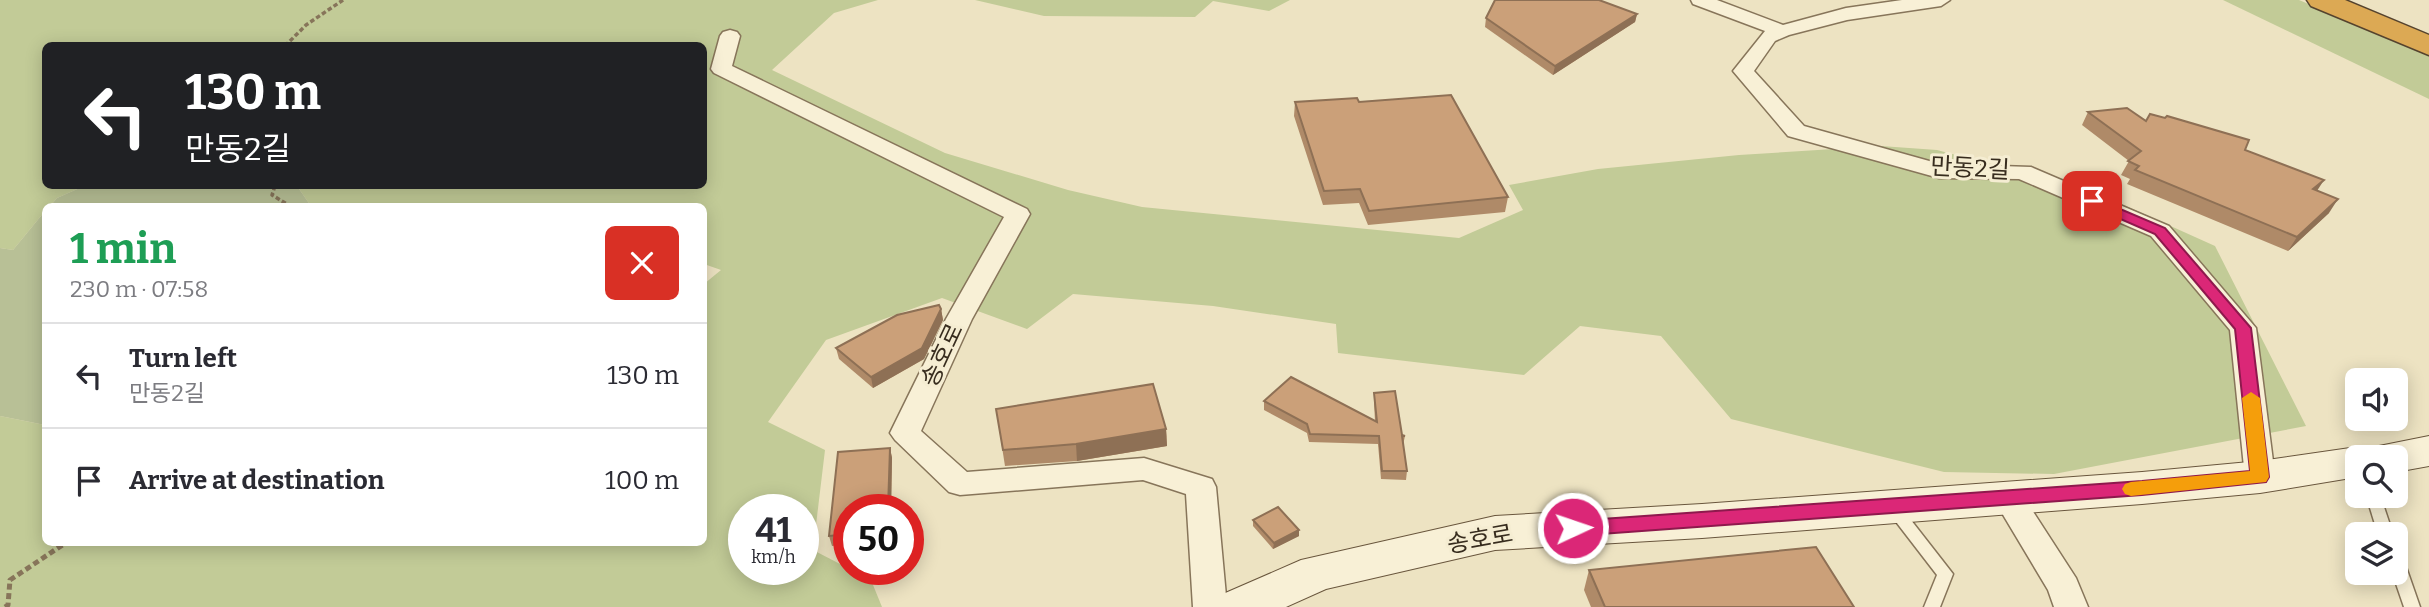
<!DOCTYPE html>
<meta charset="utf-8">
<style>
body{margin:0;font-family:Bitter,"Noto Sans KR",serif;background:#f2f2f3;color:#2b2b33;height:100vh;display:flex;flex-direction:column;font-size:26px;white-space:nowrap}
*{box-sizing:border-box;margin:0}
p{font-size:23px;color:#7c7c81}
.icon{flex:none;width:38px;height:38px;fill:none;stroke:currentColor;stroke-width:2;stroke-linecap:round;stroke-linejoin:round}
.map{position:relative;flex:1;overflow:hidden}
.sheet{position:absolute;left:42px;top:203px;width:665px;height:343px;display:flex;flex-direction:column;background:#fff;border-radius:10px;box-shadow:0 4px 18px #0003}
.sheet>*{flex:none}
.top-card{position:absolute;left:42px;top:42px;width:665px;height:147px;border-radius:10px;box-shadow:0 4px 18px #0003;background:#202124;color:#fff;overflow:hidden}
.tools{position:absolute;left:2345px;top:368px;display:grid;gap:14px}
.tools a{display:grid;place-items:center;width:63px;height:63px;border-radius:10px;background:#fff;box-shadow:0 4px 18px #0003;font-size:35px}
.speed{position:absolute;left:728px;top:494px;display:flex;gap:14px;font-size:35px;font-weight:700;text-align:center}
.speed>*{display:grid;place-content:center;width:91px;height:91px;border-radius:50%;background:#fff;box-shadow:0 4px 18px #0003;line-height:1}
.speed small{font-size:18px;font-weight:400}
.speed .limit{border:10px solid #d22;background:#fff;color:#111}
.pin{position:absolute;display:grid;place-items:center;width:60px;height:60px;color:#fff;margin:-30px;border-radius:14px;box-shadow:0 4px 10px #0006}
.me{position:absolute;width:77px;margin:-38px;rotate:87deg;stroke-linejoin:round;filter:drop-shadow(0 0 5px #0008)}
.turn{display:flex;align-items:center;gap:24px;height:147px;padding:0 28px;font-size:32px}
.turn .icon{width:91px;height:91px;stroke-width:2.5}
.turn b{display:block;font-size:49px;line-height:60px}
.round{display:grid;place-items:center;flex:none;width:74px;height:74px;border-radius:10px;background:#f2f2f3}
.summary{display:flex;align-items:center;justify-content:space-between;height:119px;padding:0 28px}
h1{font-size:42px;font-weight:700;line-height:52px;color:#1e9e55}
ul{padding:0;list-style:none}
li{display:flex;align-items:center;gap:21px;height:105px;padding:0 28px;border-top:2px solid #e1e1e2}
li div{flex:1}
li b{display:block;font-size:26px}
li em{font-style:normal}
.map>svg:first-child{display:block}
</style>
<div class="map">
<svg width="2429" height="607" viewBox="0 0 2429 607">
<rect width="100%" height="100%" fill="#ede3c2"/>
<g fill="#c2cb97" fill-rule="evenodd">
<path d="M0 0H878L834 13 772 70 945 153 1068 190 1142 207 1459 238 1523 210 1509 185 1598 169 1739 155 1881 146 1937 150 2095 192 2215 246 2306 426 2054 474 1944 472 1731 419 1661 336 1580 326 1524 375 1338 353 1336 324 1213 306 1073 294 1027 329 942 298 826 340 768 422 825 450 813 550 871 580 882 607H0V416L45 425 46 542H704V284L721 270 704 264V206H311L297 186H704V46H46V186H84L57 198 50 206H46L45 211 13 250 0 248ZM744 509H803V569H744Z"/>
<path d="M975 0H1290L1269 11 1213 1 1195 17 1044 16Z"/>
<path d="M2223 0H2299L2429 55V99Z"/>
</g>
<g fill="#b8c096">
<path d="M84 186H297L311 206H50L57 198Z"/>
<path d="M45 211V425L0 416V248L13 250Z"/>
</g>
<g fill="none" stroke-linecap="round" stroke-linejoin="round">
<g stroke="#87755a" stroke-width="3">
<g id="lane">
<path d="M2366 495H2380L2393 534H2378Z"/>
<path d="M1895 505 1900 506 1953 574 1940 607H1924L1937 575 1890 514 1888 510 1890 506Z"/>
<path d="M2396 555 2401 557 2404 561 2420 607H2404L2392 572H2396Z"/>
</g>
</g>
<g stroke="#87755a" stroke-width="3">
<g id="street">
<path d="M1691 0H1717L1783 25 1846 8 1902 0H1950L1941 6 1847 20 1789 35 1775 41 1754 71 1804 126 1940 164 2031 167 2169 226 2256 328 2275 477 2271 485 2260 488 2249 485 2245 477 2230 330 2151 236 2019 179 1939 178 1788 136 1733 71 1765 31 1693 4Z"/>
<path d="M730 30 737 32 740 36 732 66 1027 209 1030 214 972 319 921 431 967 472 1144 458 1212 479 1216 487 1227 607H1193L1186 494 1143 480 960 495 949 492 895 440 890 433 946 319 1004 217 714 73 711 69 720 36 723 32Z"/>
<path d="M2008 487 2019 490 2076 578 2088 607H2054L2048 590 1993 498 1997 490Z"/>
</g>
</g>
<g stroke="#69563d" stroke-width="2">
<path id="secondary" d="M2429 436V466L2396 472V457H2357V477L2260 493 2142 504 1702 538 1495 550 1326 589 1286 607H1217L1223 594 1301 560 1495 516 1702 504 2142 472 2260 461 2357 447 2372 451 2374 455 2379 446Z"/>
</g>
<g stroke="#55432e" stroke-width="3">
<path id="highway" d="M2307 0H2345L2429 35V55L2311 6Z"/>
</g>
<g stroke="#87755a" stroke-width="3.5" stroke-dasharray="4.5 2.5" stroke-linecap="butt">
<path d="M285 46 306 25 343 0"/>
<path d="M275 186 272 195 290 206"/>
</g>
<path stroke="#87755a" stroke-width="5" stroke-dasharray="6 3.5" stroke-linecap="butt" d="M5 607 8 605 10 580 67 542"/>
<use href="#lane" fill="#f8f0d6" fill-rule="evenodd"/>
<use href="#street" fill="#f8f0d6" fill-rule="evenodd"/>
<use href="#secondary" fill="#f8f0d6" fill-rule="evenodd"/>
<use href="#highway" fill="#dca954" fill-rule="evenodd"/>
</g>
<g fill="#af8a68">
<path d="M1637 14 1635 22 1553 75 1485 27 1486 18Z"/>
<path d="M1295 102H1359L1508 197 1505 212 1368 225 1359 203 1323 205 1294 116Z"/>
<path d="M2088 112 2146 121 2245 150 2317 191 2329 213 2288 251 2127 184 2130 179 2121 175 2129 161 2082 125Z"/>
<path d="M941 309 943 320 924 359 873 388 839 359 836 348Z"/>
<path d="M1374 393 1402 435 1405 436 1403 445 1407 471 1406 480 1381 479 1378 444 1309 442 1307 433 1264 410V401L1375 421 1374 402Z"/>
<path d="M996 409 1166 429 1167 446 1077 461 1005 466Z"/>
<path d="M890 448 892 458 891 509H849V544L832 546 829 536Z"/>
<path d="M1253 520 1299 536 1273 549 1253 526Z"/>
<path d="M1589 570 1854 607H1591L1584 590Z"/>
</g>
<g fill="#8e7055">
<path d="M1637 14 1635 22 1553 75 1555 66Z"/>
<path d="M2324 180 2315 194 2313 189Z"/>
<path d="M2338 199 2329 213 2288 251 2297 237Z"/>
<path d="M941 309 943 320 924 359 873 388 871 377Z"/>
<path d="M1166 429 1167 446 1077 461 1076 444Z"/>
<path d="M890 448 892 458 891 509H888Z"/>
<path d="M1299 530V536L1273 549 1274 543Z"/>
</g>
<g fill="#cba079" stroke="#8e7055" stroke-width="2">
<path d="M1495 0H1599L1637 14 1555 66 1486 18Z"/>
<path d="M1451 95 1508 197 1369 211 1360 189 1324 191 1295 102 1357 98 1359 102Z"/>
<path d="M2127 108 2146 121 2150 114 2165 118 2167 116 2249 140 2245 150 2324 180 2313 189 2338 199 2297 237 2135 170 2139 166 2128 161 2141 151 2088 112Z"/>
<path d="M939 305 941 309 922 348 871 377 836 348 897 315Z"/>
<path d="M1291 377 1377 422 1374 393 1395 391 1402 435 1405 436H1402L1407 471H1382L1379 436 1310 434 1307 424 1264 401Z"/>
<path d="M1153 384 1166 429 1076 444 1003 450 996 409Z"/>
<path d="M890 448 888 509H849V534L829 536 838 452Z"/>
<path d="M1278 507 1299 530 1274 543 1253 520Z"/>
<path d="M1816 547 1854 607H1605L1589 570Z"/>
</g>
<path fill="#db2777" stroke="#8e194d" stroke-width="2" d="M2092 197 2165 228 2251 328 2269 477 2266 482 2142 495 1573 536 1566 533 1563 528 1566 523 1573 521 2142 481 2250 471 2235 329 2155 234 2086 204 2084 201Z"/>
<path fill="#f59e0b" d="M2251 392 2260 398 2269 477 2266 482 2131 496 2125 494 2122 489 2125 484 2131 482 2250 471 2242 398Z"/>
<g text-anchor="middle" dominant-baseline="central" stroke-width="6" stroke-linejoin="round" paint-order="stroke">
<g font-size="24" fill="#372c1e" stroke="#f5edd2">
<text transform="translate(1970 168) rotate(3)">만동2길</text>
<text transform="translate(942 355) rotate(-65)">송호로</text>
<text transform="translate(1480 539) rotate(-10)">송호로</text>
</g>
</g>
</svg>
<div class="tools">
<a><svg class="icon" aria-label="sound" viewBox="0 0 24 24"><path d="M4 9h4l5-4v14l-5-4H4zM17 9q2 3 0 6"/></svg></a>
<a><svg class="icon" aria-label="search" viewBox="0 0 24 24"><circle cx="10" cy="10" r="6"/><path d="M15 15l6 6"/></svg></a>
<a><svg class="icon" aria-label="layers" viewBox="0 0 24 24"><path d="M12 4l9 5-9 5-9-5zM3 14l9 5 9-5"/></svg></a>
</div>
<div class="speed"><div>41<small>km/h</small></div><div class="limit">50</div></div>
<div class="pin" style="left:2092px;top:201px;background:#d93025"><svg class="icon" aria-label="arrive" viewBox="0 0 24 24"><path d="M6 21V4h12l-3 4 3 4H6"/></svg></div>
<svg class="me" style="left:1573px;top:528px" viewBox="-20 -20 40 40"><circle r="17" fill="#db2777" stroke="#fff" stroke-width="3"/><path d="M0-11L8 9 0 5-8 9z" fill="#fff"/></svg>
<div class="top-card">
<div class="turn"><svg class="icon" aria-label="left" viewBox="0 0 24 24"><path d="M17 20v-9H6M10 6l-5 5 5 5"/></svg><div><b>130 m</b>만동2길</div></div>
</div>
<section class="sheet">
<div class="summary"><div><h1>1 min</h1><p>230 m · 07:58</p></div><a class="round" style="background:#d93025;color:#fff"><svg class="icon" aria-label="close" viewBox="0 0 24 24"><path d="M6 6l12 12M18 6L6 18"/></svg></a></div>
<ul>
<li><svg class="icon" aria-label="left" viewBox="0 0 24 24"><path d="M17 20v-9H6M10 6l-5 5 5 5"/></svg><div><b>Turn left</b><p>만동2길</p></div><em>130 m</em></li>
<li><svg class="icon" aria-label="arrive" viewBox="0 0 24 24"><path d="M6 21V4h12l-3 4 3 4H6"/></svg><div><b>Arrive at destination</b></div><em>100 m</em></li>
</ul>
</section>
</div>
